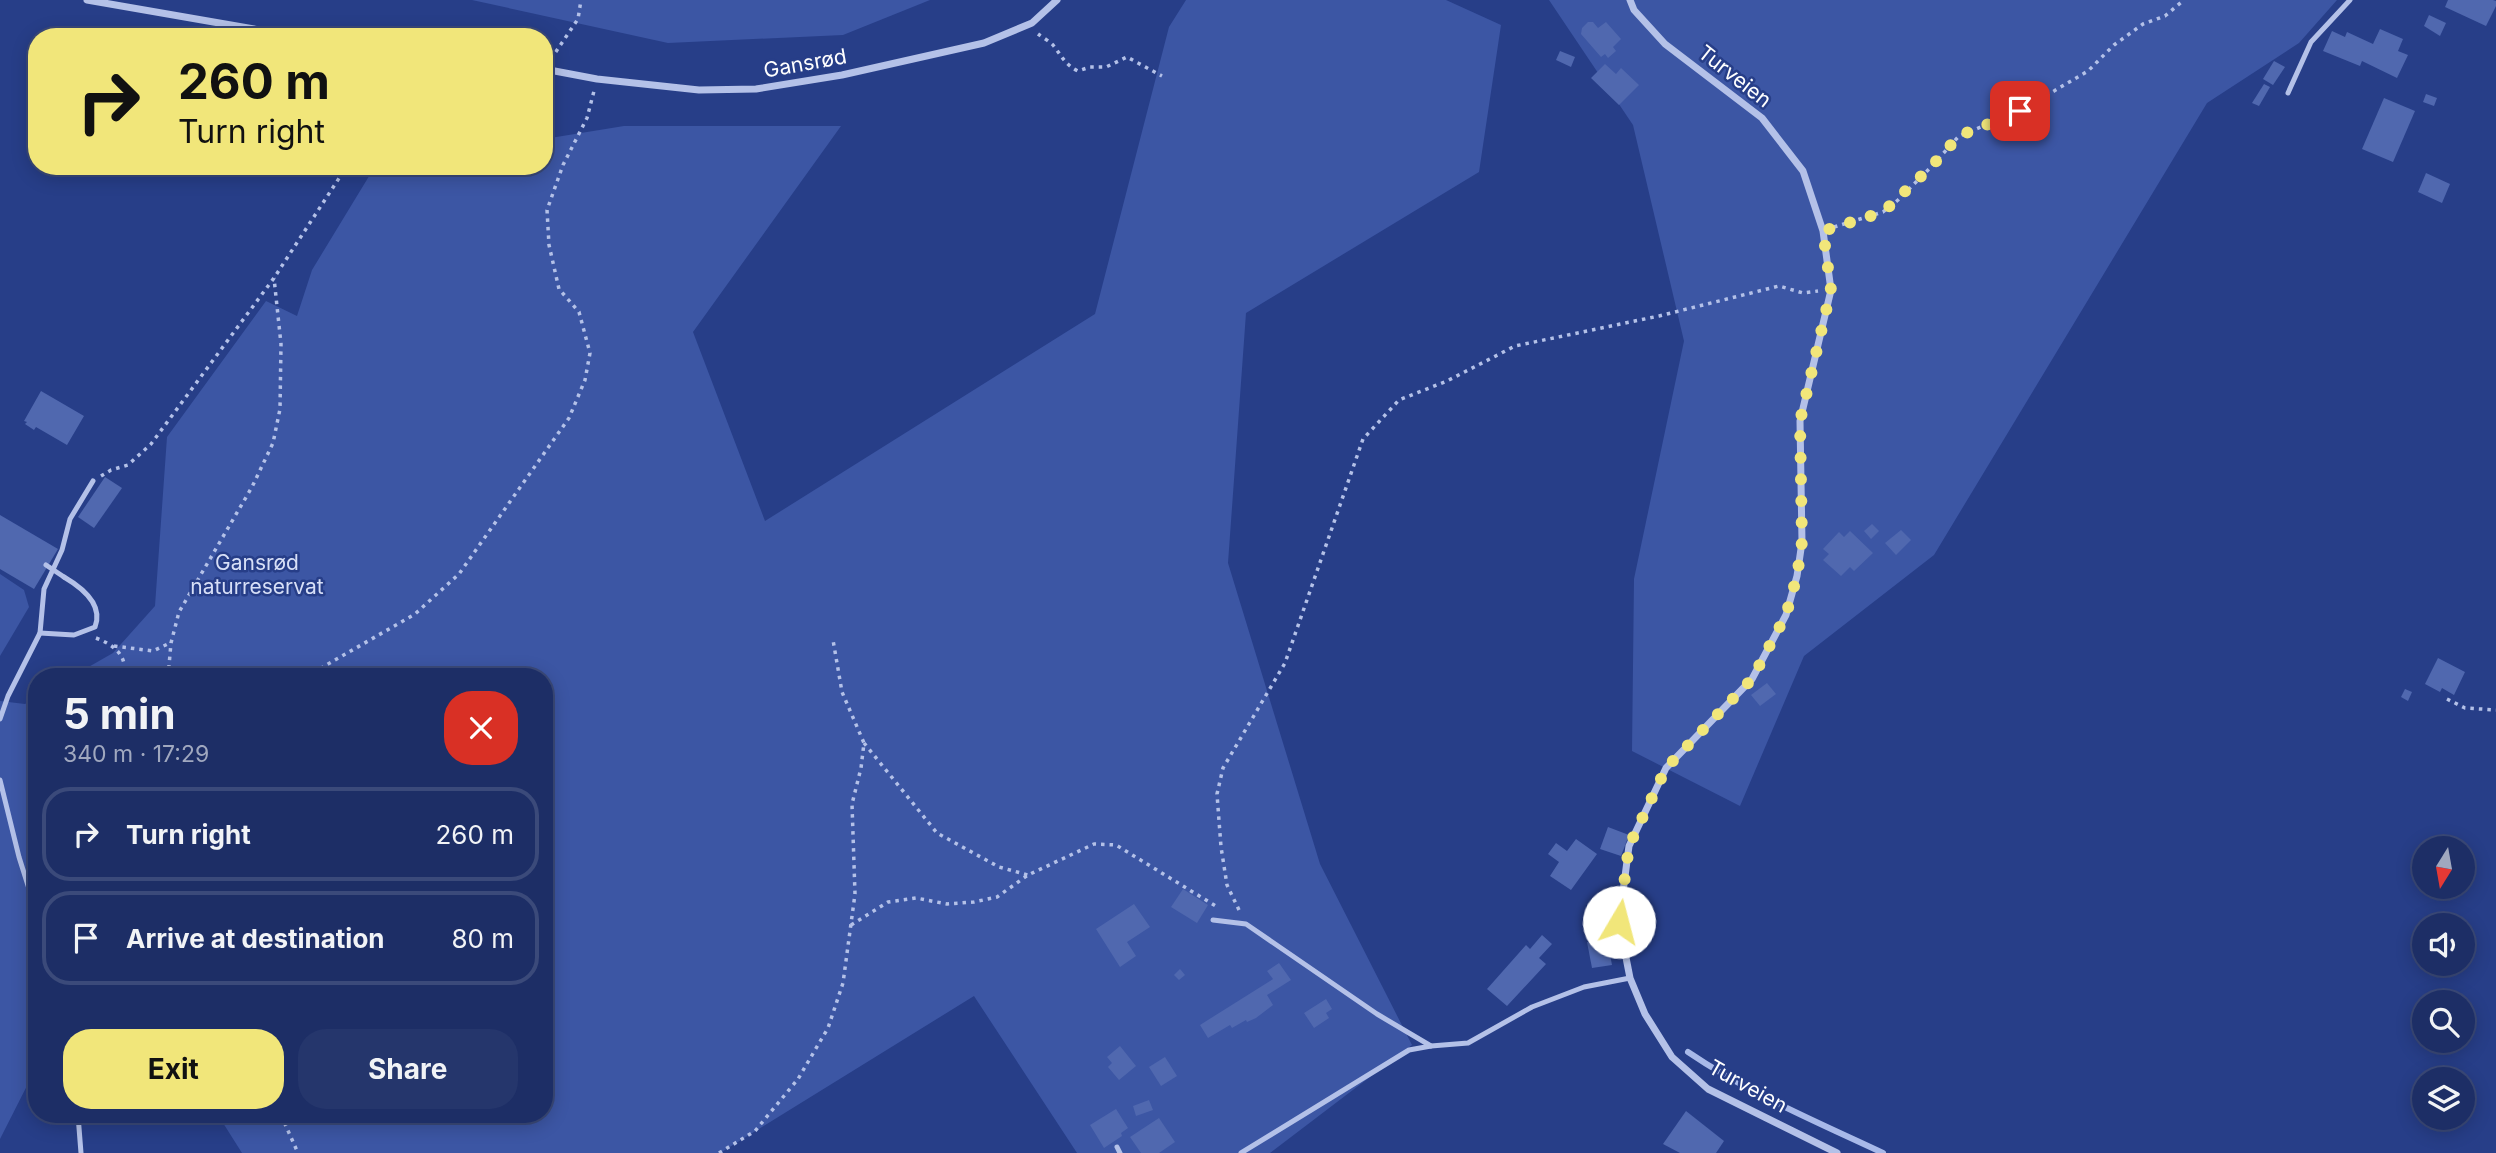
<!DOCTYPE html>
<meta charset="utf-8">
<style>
body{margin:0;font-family:Inter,sans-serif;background:#25366c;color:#f1f3f6;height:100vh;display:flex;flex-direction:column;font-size:26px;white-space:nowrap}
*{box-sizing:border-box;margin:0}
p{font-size:23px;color:#a0a8bf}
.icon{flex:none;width:38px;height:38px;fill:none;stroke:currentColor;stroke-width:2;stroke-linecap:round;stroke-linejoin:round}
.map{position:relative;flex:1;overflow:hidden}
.side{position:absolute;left:28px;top:668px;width:525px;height:455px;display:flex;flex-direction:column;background:#1d2e66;border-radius:28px;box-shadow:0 4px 18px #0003,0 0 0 2px #3b4a7a}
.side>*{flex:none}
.guide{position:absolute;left:28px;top:28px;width:525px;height:147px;border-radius:28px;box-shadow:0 4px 18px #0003,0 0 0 2px #3b4a7a;background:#f1e67a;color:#111;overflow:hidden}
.needle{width:46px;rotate:191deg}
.controls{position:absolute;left:2412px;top:836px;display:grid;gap:14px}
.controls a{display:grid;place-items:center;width:63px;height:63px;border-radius:50%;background:#1d2e66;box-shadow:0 4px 18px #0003,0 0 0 2px #3b4a7a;font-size:35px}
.pin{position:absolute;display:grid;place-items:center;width:60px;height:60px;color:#fff;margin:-30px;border-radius:14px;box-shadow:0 4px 10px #0006}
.me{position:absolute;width:77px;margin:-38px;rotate:8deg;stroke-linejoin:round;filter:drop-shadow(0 0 5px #0008)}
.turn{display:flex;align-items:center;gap:24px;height:147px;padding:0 35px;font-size:32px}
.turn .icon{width:91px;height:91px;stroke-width:2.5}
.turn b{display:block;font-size:49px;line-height:60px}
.round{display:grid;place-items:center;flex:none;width:74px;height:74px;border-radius:28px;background:#25366c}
.head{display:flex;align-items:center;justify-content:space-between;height:119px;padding:0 35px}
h1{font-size:42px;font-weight:700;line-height:52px}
.action{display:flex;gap:14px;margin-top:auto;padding:14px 35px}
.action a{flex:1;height:80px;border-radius:28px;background:#f1e67a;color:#111;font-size:28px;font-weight:700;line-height:80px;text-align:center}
.action a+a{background:#25366c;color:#f1f3f6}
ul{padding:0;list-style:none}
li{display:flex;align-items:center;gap:21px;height:94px;margin:0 14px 10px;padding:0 21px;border:4px solid #3b4a7a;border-radius:28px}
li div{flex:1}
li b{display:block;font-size:26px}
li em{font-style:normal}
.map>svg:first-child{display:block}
</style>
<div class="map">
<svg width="2496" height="1153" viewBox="0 0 2496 1153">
<rect width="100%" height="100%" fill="#273e88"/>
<g fill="#3c56a4">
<path d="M472 0H930L843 35 668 43Z"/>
<path d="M1186 0H1446L1501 25 1479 172 1246 313 1228 563 1320 864 1412 1045 1270 1153H1077L974 996 720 1153H242L218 1115H544V677H71L113 653 155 606 167 437 266 301 297 316 312 270 374 168 544 166V139L624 126H841L693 332 765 521 1095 314 1169 27Z"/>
<path d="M1549 0H2337L2299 43 2207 103 1934 555 1804 656 1740 806 1632 751 1634 579 1684 341 1633 125Z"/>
<path d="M0 574 24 590 29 607 0 656Z"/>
<path d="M37 697V1066L0 1139V701L25 704Z"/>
</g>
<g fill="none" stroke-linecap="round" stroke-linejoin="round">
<path stroke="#a8b9e9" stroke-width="6" d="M1688 1052C1750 1094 1815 1121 1883 1153"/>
</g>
<g fill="#5068af">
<path d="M2448 0H2493L2496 1V6L2486 26 2445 7Z"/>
<path d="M2429 15 2446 23 2440 36 2424 26Z"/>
<path d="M1588 22H1593L1598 28 1606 22 1621 39 1613 47 1616 51 1608 58 1605 54 1601 57 1581 34 1582 28Z"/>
<path d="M2380 29 2403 39 2398 51 2408 55 2397 78 2362 61 2360 66 2323 51 2332 31 2345 37 2347 32 2373 44Z"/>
<path d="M1560 51 1575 57 1571 67 1556 60Z"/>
<path d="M2274 61 2285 67 2273 85 2263 79Z"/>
<path d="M1605 64 1616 74 1621 68 1639 85 1619 105 1591 78Z"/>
<path d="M2264 84 2270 87 2259 106 2252 103Z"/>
<path d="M2426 94 2437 98 2434 106 2423 102Z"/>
<path d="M2384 98 2415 111 2393 162 2362 149Z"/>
<path d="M2426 173 2450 184 2442 203 2418 192Z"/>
<path d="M41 391 84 416 67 445 36 427 34 430 25 424 27 422 24 421Z"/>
<path d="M105 477 122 488 94 528 78 517Z"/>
<path d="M0 515 58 549 34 589 0 569Z"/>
<path d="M1872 524 1879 531 1871 539 1864 531Z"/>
<path d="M1901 530 1911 540 1896 555 1885 543Z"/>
<path d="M1850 531 1873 553 1854 571 1850 567 1841 576 1823 560 1829 554 1823 549 1839 532 1844 537Z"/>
<path d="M2438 658 2465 672 2454 695 2442 688 2440 692 2425 684Z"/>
<path d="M1767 683 1776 694 1760 706 1751 695Z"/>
<path d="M2405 689 2412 692 2408 701 2401 697Z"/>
<path d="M1608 827 1629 835 1621 856 1600 849Z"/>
<path d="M1576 839 1597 854 1571 890 1550 876 1559 862 1548 854 1556 843 1567 851Z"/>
<path d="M1183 889 1208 905 1197 923 1171 907Z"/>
<path d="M1134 904 1150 927 1127 942 1136 956 1120 967 1096 929Z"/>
<path d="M1542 935 1552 944 1539 958 1546 964 1507 1006 1487 989 1526 945 1530 949Z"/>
<path d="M1607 939 1612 965 1592 968 1587 942Z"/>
<path d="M1279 963 1291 980 1267 995 1273 1005 1256 1018 1247 1022 1246 1020 1232 1028 1230 1025 1208 1038 1200 1025 1273 979 1267 971Z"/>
<path d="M1180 969 1185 975 1179 980 1174 975Z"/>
<path d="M1326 999 1332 1009 1326 1013 1329 1018 1314 1028 1304 1013Z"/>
<path d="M1120 1046 1136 1066 1119 1080 1108 1067 1112 1063 1107 1057Z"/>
<path d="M1165 1057 1177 1076 1161 1086 1149 1067Z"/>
<path d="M1149 1100 1153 1110 1136 1116 1133 1106Z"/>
<path d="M1116 1109 1128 1128 1121 1133 1122 1136 1104 1148 1090 1125Z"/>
<path d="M1686 1111 1724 1141 1716 1153H1680L1663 1144Z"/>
<path d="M1159 1118 1175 1142 1159 1153H1141L1130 1137Z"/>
</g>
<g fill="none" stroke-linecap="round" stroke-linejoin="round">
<g stroke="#b4c1e8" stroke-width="3.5" stroke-dasharray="3.5 5" stroke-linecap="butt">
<path d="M1038 34C1042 37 1049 41 1053 45 1061 55 1065 65 1078 71L1090 67H1106L1127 57 1162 76"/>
<path d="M551 59 578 19 581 0"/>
<path d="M1834 227 1883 212 1898 200 1930 168 1959 136 2020 111 2088 71 2114 45 2143 24 2165 16 2184 0"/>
<path d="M101 476 111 470 128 465 151 444 274 278 347 166"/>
<path d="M96 638C114 645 129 656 123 677"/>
<path d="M114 646 153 651 170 643"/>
<path d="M168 677 171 643 179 612 252 487 273 443 280 409 281 344 274 278"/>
<path d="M317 677 323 667 415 614 459 574 569 418 585 380 590 353 579 312 559 289 549 245 547 210 563 165 587 118 594 91"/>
<path d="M2447 699 2465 708 2496 710"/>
<path d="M864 743 937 833 999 867 1028 875"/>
<path d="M1239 910 1227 885 1221 847 1217 794 1223 768 1285 663 1363 439 1399 400 1447 381 1515 346 1659 316 1779 286 1803 293 1818 291"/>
<path d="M851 925 888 902 916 898 947 904 974 902 997 897 1028 875 1094 844 1116 845 1219 908"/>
<path d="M281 1115 298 1153"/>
<path d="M719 1153 755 1131 798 1079 828 1028 843 983 855 894 852 804 861 768 864 743 842 692 833 640"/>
</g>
<g stroke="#b4c1e8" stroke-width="5">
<path d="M2288 93 2311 42 2350 0"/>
<path d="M40 633 74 635 95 627C104 604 81 587 64 577"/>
<path d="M0 719 8 696 40 633 44 589 62 550 70 519 93 481"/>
<path d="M0 780 19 857 37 914"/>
<path d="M1213 920 1246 924 1377 1014 1431 1046 1468 1043 1532 1007 1584 987 1630 978"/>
<path d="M78 1115 81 1153"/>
<path d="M1117 1147 1120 1153"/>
<path d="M1241 1153 1409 1050 1431 1046"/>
</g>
<g stroke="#b4c1e8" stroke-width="7">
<path d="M87 0 300 37"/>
<path d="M1630 0 1634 10 1665 44 1762 118 1803 171 1823 231 1831 290 1800 421 1802 542 1797 576 1786 615 1752 679 1666 768 1629 846 1619 922 1630 978 1645 1014 1672 1057 1708 1089 1837 1153"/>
<path d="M544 69 597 79 699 90 756 89 842 75 984 43 1032 23 1057 0"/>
</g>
<path stroke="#b4c1e8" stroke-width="5" d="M46 565 64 577"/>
</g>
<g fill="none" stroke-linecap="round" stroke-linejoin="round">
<path stroke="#f1e67a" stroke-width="12" stroke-dasharray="0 21.6" d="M1619 922 1629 846 1666 768 1752 679 1786 615 1797 576 1802 542 1800 421 1831 290 1823 231 1883 212 1930 168 1959 136 2020 111"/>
</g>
<g text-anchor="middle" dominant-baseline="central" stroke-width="5" stroke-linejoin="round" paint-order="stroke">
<g font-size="21" fill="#fff" stroke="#273e88">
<text transform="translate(805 63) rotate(-10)">Gansrød</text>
<text transform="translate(1735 76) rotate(38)">Turveien</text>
<text transform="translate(1748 1086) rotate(29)">Turveien</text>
</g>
<g font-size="21" fill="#d7dff7" stroke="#273e88">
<text x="257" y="562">Gansrød<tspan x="257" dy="24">naturreservat</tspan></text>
</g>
</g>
</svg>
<div class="controls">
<a><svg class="needle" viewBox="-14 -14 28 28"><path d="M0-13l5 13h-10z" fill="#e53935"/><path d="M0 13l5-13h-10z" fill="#a0a8bf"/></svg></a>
<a><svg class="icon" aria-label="sound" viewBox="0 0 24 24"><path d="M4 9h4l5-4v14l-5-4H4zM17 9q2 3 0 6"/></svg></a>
<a><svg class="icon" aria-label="search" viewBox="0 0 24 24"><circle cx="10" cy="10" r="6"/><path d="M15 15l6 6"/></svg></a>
<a><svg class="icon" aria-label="layers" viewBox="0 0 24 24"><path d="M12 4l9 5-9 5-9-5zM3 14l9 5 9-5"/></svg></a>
</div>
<div class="pin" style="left:2020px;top:111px;background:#d93025"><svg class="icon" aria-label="arrive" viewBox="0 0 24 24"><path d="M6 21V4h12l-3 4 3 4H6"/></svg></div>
<svg class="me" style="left:1619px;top:922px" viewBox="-20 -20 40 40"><circle r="19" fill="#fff"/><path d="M0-13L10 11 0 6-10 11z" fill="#f1e67a"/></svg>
<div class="guide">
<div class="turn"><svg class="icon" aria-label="right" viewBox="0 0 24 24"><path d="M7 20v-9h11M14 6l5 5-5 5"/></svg><div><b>260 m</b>Turn right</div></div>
</div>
<section class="side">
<div class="head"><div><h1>5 min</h1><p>340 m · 17:29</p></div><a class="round" style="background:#d93025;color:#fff"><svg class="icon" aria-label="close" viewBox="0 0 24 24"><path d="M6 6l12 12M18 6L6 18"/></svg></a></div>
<ul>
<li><svg class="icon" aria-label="right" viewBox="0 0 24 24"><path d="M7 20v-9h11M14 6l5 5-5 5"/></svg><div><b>Turn right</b></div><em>260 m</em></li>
<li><svg class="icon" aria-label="arrive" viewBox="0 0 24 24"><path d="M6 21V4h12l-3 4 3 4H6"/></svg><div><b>Arrive at destination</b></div><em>80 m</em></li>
</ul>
<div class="action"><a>Exit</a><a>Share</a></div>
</section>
</div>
